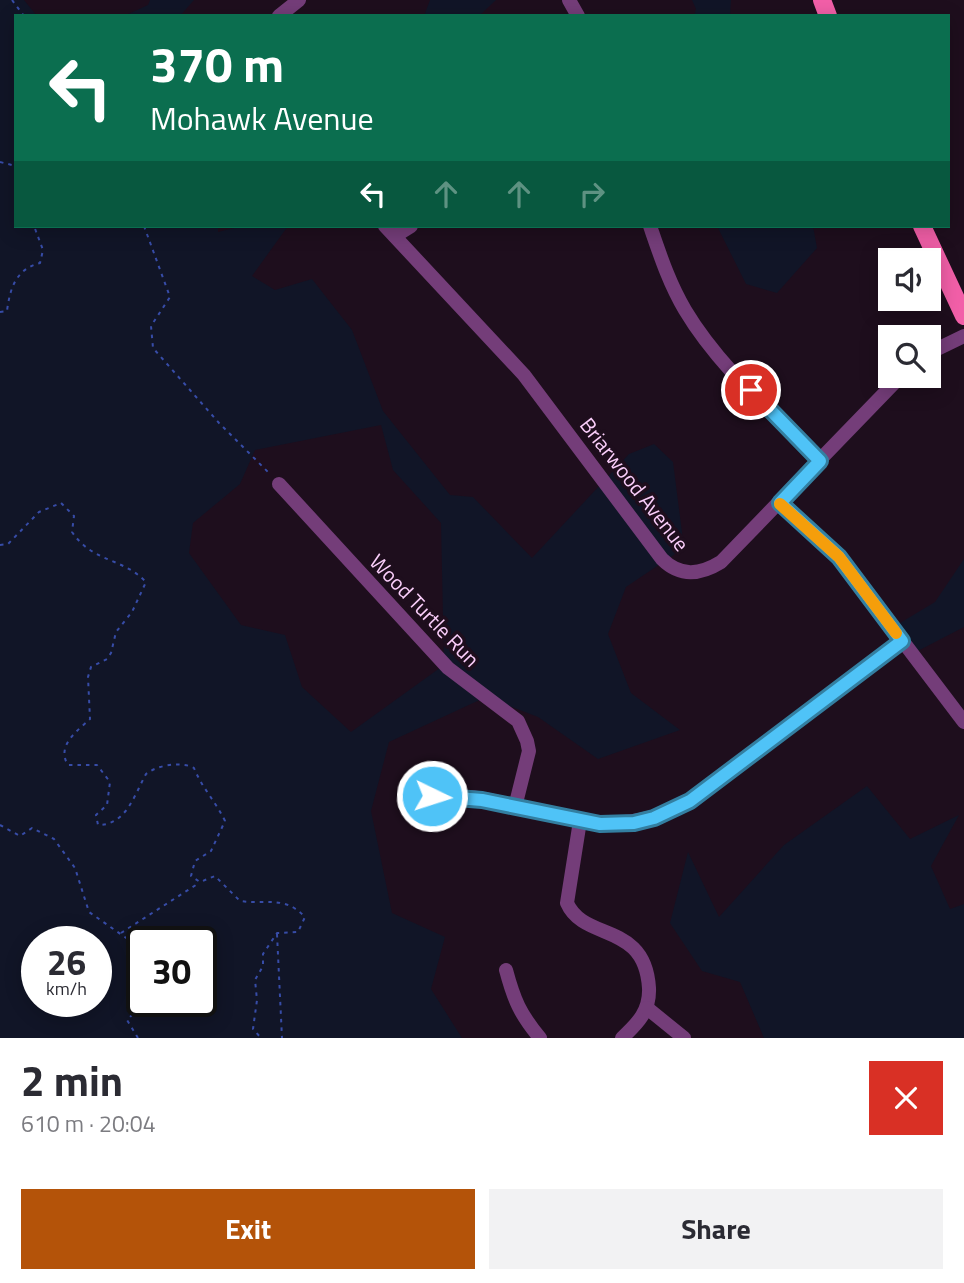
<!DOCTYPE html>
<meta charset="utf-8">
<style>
body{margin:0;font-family:"Titillium Web",sans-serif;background:#f2f2f3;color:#2b2b33;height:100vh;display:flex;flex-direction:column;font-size:26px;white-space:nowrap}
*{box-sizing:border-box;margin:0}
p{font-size:23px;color:#7c7c81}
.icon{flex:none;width:38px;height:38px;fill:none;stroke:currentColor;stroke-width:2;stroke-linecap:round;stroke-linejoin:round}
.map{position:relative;height:1038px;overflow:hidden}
.details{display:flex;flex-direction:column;background:#fff;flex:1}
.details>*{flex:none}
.top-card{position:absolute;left:14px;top:14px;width:936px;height:214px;border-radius:0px;box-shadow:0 4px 18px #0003;background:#0b6e4f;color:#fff;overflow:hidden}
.buttons{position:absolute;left:878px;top:248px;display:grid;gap:14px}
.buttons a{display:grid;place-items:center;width:63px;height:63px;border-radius:0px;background:#fff;box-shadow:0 4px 18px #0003;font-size:35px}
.speed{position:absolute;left:21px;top:926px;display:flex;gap:14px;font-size:35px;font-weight:700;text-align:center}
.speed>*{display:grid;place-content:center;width:91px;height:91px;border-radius:50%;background:#fff;box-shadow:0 4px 18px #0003;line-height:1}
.speed small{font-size:18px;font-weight:400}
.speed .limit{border:4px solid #111;border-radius:10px;background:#fff;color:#111}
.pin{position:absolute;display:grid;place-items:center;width:60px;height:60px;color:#fff;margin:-30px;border:4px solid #fff;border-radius:50%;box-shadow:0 2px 7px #0007}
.me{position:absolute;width:77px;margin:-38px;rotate:94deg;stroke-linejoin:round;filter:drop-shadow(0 0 5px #0008)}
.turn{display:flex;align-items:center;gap:24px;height:147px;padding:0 21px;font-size:32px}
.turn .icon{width:91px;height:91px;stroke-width:2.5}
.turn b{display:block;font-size:49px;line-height:60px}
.lanes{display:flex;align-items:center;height:66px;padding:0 21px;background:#0003;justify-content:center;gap:35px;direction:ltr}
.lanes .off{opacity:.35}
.round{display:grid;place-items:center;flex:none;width:74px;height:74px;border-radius:0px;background:#f2f2f3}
.head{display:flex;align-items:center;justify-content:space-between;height:119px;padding:0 21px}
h1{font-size:42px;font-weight:700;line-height:52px}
.button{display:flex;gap:14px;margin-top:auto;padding:14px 21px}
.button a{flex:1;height:80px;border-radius:0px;background:#b45309;color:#fff;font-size:28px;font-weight:700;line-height:80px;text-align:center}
.button a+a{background:#f2f2f3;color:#2b2b33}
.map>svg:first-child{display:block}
</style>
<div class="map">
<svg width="964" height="1038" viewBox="0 0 964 1038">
<rect width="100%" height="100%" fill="#1e0e1d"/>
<g fill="#111527" fill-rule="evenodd">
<path d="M0 0H24L37 16H16V226H218V232L242 226H288L252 276 275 290 312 279 352 330 383 411 450 495 473 497 532 558 629 454 654 444 673 462 684 548 626 587 608 634 631 693 680 730 598 759 538 717 486 697 389 742 371 811 392 913 445 937 431 989 462 1038H0ZM381 425 393 470 441 523 444 665 351 732 302 687 285 635 241 625 189 553 193 523 240 484 255 450ZM37 942H96V1001H37ZM142 942H201V1001H142Z"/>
<path d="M150 0H194L180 16H124L148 5Z"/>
<path d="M430 0H496L479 16H424Z"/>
<path d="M692 0H731L730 16H694L696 9Z"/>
<path d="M717 226H813L817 248 777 293 746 284Z"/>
<path d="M964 559V627L910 655 890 629 935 602Z"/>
<path d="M867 786 910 839 959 815 931 866 950 909 964 904V1038H764L740 982 702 971 670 923 688 852 719 917 784 845Z"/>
</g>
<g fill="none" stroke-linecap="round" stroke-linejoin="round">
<g stroke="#374ca7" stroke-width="2" stroke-dasharray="3.5 5" stroke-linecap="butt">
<path d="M12 0 24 16"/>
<path d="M0 162 16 166"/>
<path d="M144 226 170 297 151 326 153 348 219 423 271 475"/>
<path d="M0 312 7 311C10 288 16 269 40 263L43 250 34 226"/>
<path d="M0 545 8 544 39 512 61 503 74 516 72 532C93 563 122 557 146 582L132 612 116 632 111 653 107 659 91 667 88 677 90 719C77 731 56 746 68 765H97L110 782 107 805 96 815 98 825C126 825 134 796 146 774 157 765 182 761 194 768 202 788 216 802 225 821L211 851 195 861 191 876 200 882 215 876 240 901C267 905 284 895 305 917L298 932 277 933 263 954V966L255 980 257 1000 253 1029 261 1038"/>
<path d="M0 825 20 836 32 828 54 839 75 868 89 912 142 949"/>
<path d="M121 933 199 883"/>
<path d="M277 934 282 1038"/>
<path d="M138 1038 127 1020 138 1009 154 1004V1001"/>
</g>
<g stroke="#743d79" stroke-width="14">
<path d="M569 0 578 16"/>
<path d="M279 16 299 0"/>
<path d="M385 226 524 375 662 559C680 577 700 575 721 562L901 376"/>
<path d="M650 226C660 255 669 283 685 310 719 367 773 413 820 461"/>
<path d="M395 236 411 226"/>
<path d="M929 353 964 336"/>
<path d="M279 484 448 668 518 721 527 741 529 751 515 807"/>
<path d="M780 503 839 557 964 722"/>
<path d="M412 800C513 777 584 860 690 801L902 641"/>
<path d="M580 821 567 903C584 942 645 921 649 988 650 1011 638 1023 622 1038"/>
<path d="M506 970C514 1000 520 1014 540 1038"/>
<path d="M647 1008 684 1038"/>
</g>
<g stroke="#f25fa8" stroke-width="18">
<path d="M822 0 828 16"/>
<path d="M922 226 964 316"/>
</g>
</g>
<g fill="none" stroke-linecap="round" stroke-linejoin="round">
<g stroke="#337fa1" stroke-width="18">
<path id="route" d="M432 796 482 800 600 824 634 823 654 818 690 801 902 641 839 557 780 503 820 461 751 390"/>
</g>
<use href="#route" stroke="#4fc3f7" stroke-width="12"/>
<path stroke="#f59e0b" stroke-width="12" d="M780 504 839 557 896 633"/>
</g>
<g text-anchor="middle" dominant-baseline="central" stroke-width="7" stroke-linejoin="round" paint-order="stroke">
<g font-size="21" fill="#fbcffb" stroke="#1e0e1d">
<text transform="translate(635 484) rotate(52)">Briarwood Avenue</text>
<text transform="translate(425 610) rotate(46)">Wood Turtle Run</text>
</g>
</g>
</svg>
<div class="buttons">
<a><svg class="icon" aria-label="sound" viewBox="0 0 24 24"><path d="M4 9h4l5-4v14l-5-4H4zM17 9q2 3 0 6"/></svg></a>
<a><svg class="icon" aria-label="search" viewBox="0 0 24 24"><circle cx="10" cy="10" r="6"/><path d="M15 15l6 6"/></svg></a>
</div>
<div class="speed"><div>26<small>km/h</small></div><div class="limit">30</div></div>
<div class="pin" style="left:751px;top:390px;background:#d93025"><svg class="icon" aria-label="arrive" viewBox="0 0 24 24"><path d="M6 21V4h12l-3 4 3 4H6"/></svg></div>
<svg class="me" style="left:432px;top:796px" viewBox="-20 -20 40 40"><circle r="17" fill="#4fc3f7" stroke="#fff" stroke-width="3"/><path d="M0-11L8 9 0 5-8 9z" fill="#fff"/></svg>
<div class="top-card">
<div class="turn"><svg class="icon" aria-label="left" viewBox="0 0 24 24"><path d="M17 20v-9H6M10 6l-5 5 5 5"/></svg><div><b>370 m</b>Mohawk Avenue</div></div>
<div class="lanes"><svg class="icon" aria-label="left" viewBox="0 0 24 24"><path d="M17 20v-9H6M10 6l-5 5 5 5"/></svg><svg class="icon off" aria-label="ahead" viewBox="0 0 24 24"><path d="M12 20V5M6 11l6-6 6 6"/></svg><svg class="icon off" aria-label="ahead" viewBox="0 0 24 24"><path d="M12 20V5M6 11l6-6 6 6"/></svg><svg class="icon off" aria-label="right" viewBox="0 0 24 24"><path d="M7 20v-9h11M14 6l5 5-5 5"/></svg></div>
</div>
</div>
<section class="details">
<div class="head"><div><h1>2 min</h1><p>610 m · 20:04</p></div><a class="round" style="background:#d93025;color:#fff"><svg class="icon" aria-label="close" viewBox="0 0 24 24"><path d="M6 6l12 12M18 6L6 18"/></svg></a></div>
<div class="button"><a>Exit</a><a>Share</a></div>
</section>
